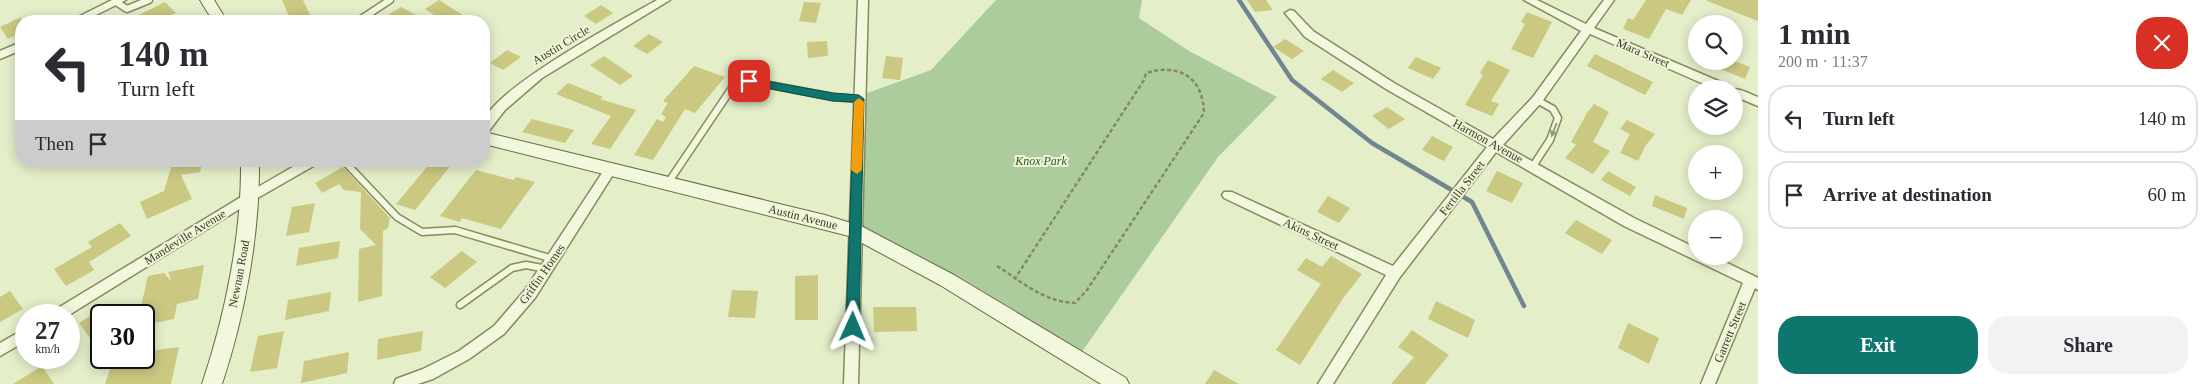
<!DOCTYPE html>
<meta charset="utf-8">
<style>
body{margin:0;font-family:Georgia,serif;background:#f2f2f3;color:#2b2b33;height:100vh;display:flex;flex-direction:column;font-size:19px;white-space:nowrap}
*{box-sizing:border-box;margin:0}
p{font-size:16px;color:#7c7c81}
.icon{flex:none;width:28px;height:28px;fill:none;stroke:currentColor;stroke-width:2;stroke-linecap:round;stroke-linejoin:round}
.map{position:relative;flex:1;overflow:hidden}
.details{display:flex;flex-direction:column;background:#fff;width:450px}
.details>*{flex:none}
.top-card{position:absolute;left:15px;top:15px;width:475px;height:152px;border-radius:20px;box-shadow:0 2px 12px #0003;background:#fff;color:#2b2b33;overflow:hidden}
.buttons{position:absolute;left:1688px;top:15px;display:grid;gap:10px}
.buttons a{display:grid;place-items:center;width:55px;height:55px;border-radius:50%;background:#fff;box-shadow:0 2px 12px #0003;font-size:25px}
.speed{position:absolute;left:15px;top:304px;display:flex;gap:10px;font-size:25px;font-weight:700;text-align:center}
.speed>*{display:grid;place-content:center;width:65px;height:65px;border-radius:50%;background:#fff;box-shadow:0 2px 12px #0003;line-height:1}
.speed small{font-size:12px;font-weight:400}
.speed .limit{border:2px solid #111;border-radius:8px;background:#fff;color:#111}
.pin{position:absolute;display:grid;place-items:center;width:42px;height:42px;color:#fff;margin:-21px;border-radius:10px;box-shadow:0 2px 8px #0006}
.me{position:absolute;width:55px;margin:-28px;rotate:1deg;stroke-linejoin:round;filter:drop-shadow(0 0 4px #0008)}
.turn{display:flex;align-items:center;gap:18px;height:105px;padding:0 20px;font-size:22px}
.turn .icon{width:65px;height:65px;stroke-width:2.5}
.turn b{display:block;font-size:35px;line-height:42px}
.then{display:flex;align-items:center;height:48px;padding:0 20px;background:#0003;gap:10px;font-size:19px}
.round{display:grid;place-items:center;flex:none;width:52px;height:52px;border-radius:20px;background:#f2f2f3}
.summary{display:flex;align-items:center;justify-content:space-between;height:85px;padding:0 20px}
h1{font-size:30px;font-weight:800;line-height:38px}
.button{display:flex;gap:10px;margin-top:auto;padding:10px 20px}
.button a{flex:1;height:58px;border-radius:20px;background:#0f766e;color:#fff;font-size:20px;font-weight:800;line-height:58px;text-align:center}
.button a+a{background:#f2f2f3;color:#2b2b33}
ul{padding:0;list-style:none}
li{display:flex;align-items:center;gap:15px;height:68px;margin:0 10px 8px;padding:0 10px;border:2px solid #e1e1e2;border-radius:20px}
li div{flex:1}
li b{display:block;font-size:19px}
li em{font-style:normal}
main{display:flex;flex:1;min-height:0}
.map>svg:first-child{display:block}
</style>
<main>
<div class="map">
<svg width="1758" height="384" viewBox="0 0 1758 384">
<rect width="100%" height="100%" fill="#e4eec9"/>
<path fill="#adcc9d" d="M996 0H1142L1139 18 1189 51 1277 97 1218 157 1077 359 855 231 859 96 931 70Z"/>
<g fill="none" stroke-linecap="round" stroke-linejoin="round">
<path stroke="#708791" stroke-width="4.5" d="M1239 0 1292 80 1372 143 1472 202 1524 306"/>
</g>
<g fill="#cac881">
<path d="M282 0H303L313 21H291Z"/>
<path d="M439 0 472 21H443L425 9Z"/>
<path d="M1247 0H1266L1273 10 1255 12Z"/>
<path d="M1646 0H1691L1682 15 1666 9 1649 39 1623 29 1628 18 1633 20Z"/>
<path d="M1707 0H1758V21L1707 1Z"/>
<path d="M165 2 176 13 171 15 177 21H126Z"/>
<path d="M804 2 821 3 816 23 799 21Z"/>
<path d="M601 5 613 13 596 24 584 16Z"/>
<path d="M401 7 416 15 406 21H378Z"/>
<path d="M1527 12 1552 22 1533 58 1511 49 1525 24 1521 22Z"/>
<path d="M21 17V33L8 39 0 27Z"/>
<path d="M649 34 663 42 647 54 633 46Z"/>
<path d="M1285 39 1304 51 1292 59 1273 47Z"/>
<path d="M827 41 828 56 808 58 807 42Z"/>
<path d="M507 50 521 57 503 70 490 63Z"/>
<path d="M1595 54 1653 82 1645 95 1587 66Z"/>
<path d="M604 56 633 76 620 85 590 65Z"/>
<path d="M886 56 903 58 900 80 882 78Z"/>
<path d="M1416 57 1441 68 1433 79 1408 68Z"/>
<path d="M1488 60 1510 70 1491 101 1499 104 1492 116 1465 105 1483 75 1480 73Z"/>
<path d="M1734 61 1750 67 1745 79 1703 62Z"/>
<path d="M694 66 725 77 695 113 685 109 653 160 634 155 657 119 663 122 666 117 661 114 668 103 663 101Z"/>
<path d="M1333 70 1354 83 1342 92 1321 79Z"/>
<path d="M568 83 603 97 600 99 636 110 610 149 591 144 611 116 556 94Z"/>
<path d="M1594 104 1609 112 1593 142 1610 151 1593 174 1565 158 1576 145 1571 142 1587 113Z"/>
<path d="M1387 107 1405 119 1389 129 1372 116Z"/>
<path d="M532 119 574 130 565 143 522 132Z"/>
<path d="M1627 120 1655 134 1646 145 1638 161 1620 153 1630 134 1620 129Z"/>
<path d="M1432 136 1453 147 1444 161 1422 150Z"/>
<path d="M173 161H203L200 172 181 175 192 199 147 219 140 202 164 191Z"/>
<path d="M432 161 452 164 415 210 396 204Z"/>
<path d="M343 167 390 218 388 228 383 231 382 296 358 302 359 249 376 245 360 229 361 192 344 190 339 184 322 193 315 183Z"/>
<path d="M476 170 514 180 516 177 535 182 501 229 462 218 460 222 440 216Z"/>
<path d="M1497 171 1523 183 1512 203 1486 191Z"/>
<path d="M1608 171 1636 187 1630 196 1601 180Z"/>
<path d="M1655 195 1687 208 1684 219 1652 206Z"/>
<path d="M1328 196 1350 208 1339 223 1317 212Z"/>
<path d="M315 203 309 232 286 236 292 207Z"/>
<path d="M1576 220 1612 240 1602 254 1565 233Z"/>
<path d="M120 223 131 236 89 262 94 270 66 286 54 269 92 247 88 242Z"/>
<path d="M340 241 338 258 296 266 299 248Z"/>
<path d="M462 251 477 262 445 288 430 277Z"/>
<path d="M1331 256 1362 274 1344 297 1300 365 1276 350 1321 284 1297 270 1306 258 1322 267Z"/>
<path d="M204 265 198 299 177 304 174 319 144 325V315H139L148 276 164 273 172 282 168 272Z"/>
<path d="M818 275V320H795V276Z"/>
<path d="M732 290 758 291 755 318 728 317Z"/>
<path d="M10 291 23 309 0 322V297Z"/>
<path d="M331 292 329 311 285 320 288 300Z"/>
<path d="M1436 301 1475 320 1468 338 1428 319Z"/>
<path d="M873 307H916L917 331 874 332Z"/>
<path d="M101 309V336L93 342 79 323Z"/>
<path d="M1628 323 1659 338 1649 364 1618 348Z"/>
<path d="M1412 330 1449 355 1425 384H1391L1414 357 1398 347Z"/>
<path d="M284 331 277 368 250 372 258 336Z"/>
<path d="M423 331 421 351 377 360 378 339Z"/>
<path d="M179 347 171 384H105L114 358H144V352Z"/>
<path d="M349 352 347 373 301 383 304 361Z"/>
<path d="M42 366 54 384H13Z"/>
<path d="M1214 370 1239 384H1205Z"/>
</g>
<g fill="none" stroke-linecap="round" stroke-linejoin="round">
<g stroke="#868a5e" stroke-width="9">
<g id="lane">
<path d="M116 2 127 9 149 0"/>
<path d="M358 21 390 0"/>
<path d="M344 161 397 217 422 232 455 230 553 259"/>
<path d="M1533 166 1550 140 1558 118 1553 109 1537 100"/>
<path d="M668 183 736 82 749 81 833 97 859 99"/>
<path d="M460 305 512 268 526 265 547 269"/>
</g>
</g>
<g stroke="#868a5e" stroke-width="3">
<g id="street">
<path d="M112 0H126L84 21H70Z"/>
<path d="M657 0H670L542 78 505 110 488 132 484 133C484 130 483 125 484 122 492 89 624 19 657 0Z"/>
<path d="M858 0H868L858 384H844Z"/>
<path d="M1524 0H1537L1586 24 1604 0H1614L1594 28 1730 86 1732 89C1740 88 1750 94 1758 97V106L1734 96V89H1715L1590 34 1541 103 1503 145 1634 218 1696 248V256H1713L1758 278V290L1755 288 1715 384H1701L1743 283 1624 226 1496 152 1400 277 1333 384H1318L1386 275 1224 198 1222 195 1224 192H1232L1393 266 1487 147 1386 89 1305 37 1285 13 1290 10 1294 11 1313 31 1394 83 1493 139 1533 97 1581 31Z"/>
<path d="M21 42V50L0 59V51Z"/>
<path d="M303 161H319L317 164 254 200 69 315H51L53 311 246 194Z"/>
<path d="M610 165 616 170 614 173 535 298 504 334 469 359 433 379 418 384H394L396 379 423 369 459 351 494 326 525 290 606 167Z"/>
<path d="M26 328V341L0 356V343Z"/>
</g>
</g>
<g stroke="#696c41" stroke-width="2">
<g id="secondary">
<path d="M200 0H214L227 21H213Z"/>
<path d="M484 132 825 215 861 226 954 275 1126 378 1129 384H1101L940 285 849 236 484 144Z"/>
<path d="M241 161H259C260 233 245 315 222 384H202C225 316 242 234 241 161Z"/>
</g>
</g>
<path stroke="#868a5e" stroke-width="2.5" stroke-dasharray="4 2.5" stroke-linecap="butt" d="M997 266C1022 282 1044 302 1075 303L1087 290 1204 113C1203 77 1179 63 1146 73L1144 80 1016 277"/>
<use href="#lane" stroke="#f1f8dd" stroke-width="6"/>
<use href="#street" fill="#f1f8dd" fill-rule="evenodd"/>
<use href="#secondary" fill="#f1f8dd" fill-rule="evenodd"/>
</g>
<defs><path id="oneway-solid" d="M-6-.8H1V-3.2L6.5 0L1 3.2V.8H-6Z" transform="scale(1.25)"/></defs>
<use fill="#969a7f" href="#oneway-solid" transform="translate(1554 130) rotate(111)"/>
<path fill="#0f766e" stroke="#0a4d48" d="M749 78 833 93 859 95 864 99 859 327 857 331 853 332 848 331 846 327 854 102 833 101 745 84V79Z"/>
<path fill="#f59e0b" d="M859 98 864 102 862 170 857 174 851 170 854 102Z"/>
<g text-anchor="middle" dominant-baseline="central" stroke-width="4" stroke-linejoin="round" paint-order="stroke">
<g font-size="12" fill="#3a3b21" stroke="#eef5d9">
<text transform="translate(561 45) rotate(-31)">Austin Circle</text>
<text transform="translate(1643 53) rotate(23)">Mara Street</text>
<text transform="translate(1488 141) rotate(29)">Harmon Avenue</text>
<text transform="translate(1462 188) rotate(-52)">Fertilla Street</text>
<text transform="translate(803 217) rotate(14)">Austin Avenue</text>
<text transform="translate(1311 234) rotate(25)">Akins Street</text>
<text transform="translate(185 237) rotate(-32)">Mandeville Avenue</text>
<text transform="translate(239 274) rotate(-79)">Newnan Road</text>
<text transform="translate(542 274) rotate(-55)">Griffin Homes</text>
<text transform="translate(1730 332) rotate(-67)">Garrett Street</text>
</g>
<g font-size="12" font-style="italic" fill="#325628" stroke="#eef5d9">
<text x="1041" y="161">Knox Park</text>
</g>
</g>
</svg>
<div class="buttons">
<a><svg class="icon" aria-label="search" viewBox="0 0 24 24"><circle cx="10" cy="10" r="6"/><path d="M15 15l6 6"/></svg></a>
<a><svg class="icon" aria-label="layers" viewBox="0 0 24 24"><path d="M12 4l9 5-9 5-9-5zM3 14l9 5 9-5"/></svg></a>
<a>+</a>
<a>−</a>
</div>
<div class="speed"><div>27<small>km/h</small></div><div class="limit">30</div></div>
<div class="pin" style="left:749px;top:81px;background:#d93025"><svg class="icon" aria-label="arrive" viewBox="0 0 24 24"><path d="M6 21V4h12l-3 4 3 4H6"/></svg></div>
<svg class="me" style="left:853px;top:327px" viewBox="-20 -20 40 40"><path d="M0-17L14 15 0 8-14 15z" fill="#0f766e" stroke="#fff" stroke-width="4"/></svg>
<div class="top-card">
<div class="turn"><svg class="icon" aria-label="left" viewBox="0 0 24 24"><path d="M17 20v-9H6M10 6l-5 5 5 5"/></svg><div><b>140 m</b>Turn left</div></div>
<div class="then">Then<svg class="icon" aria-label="arrive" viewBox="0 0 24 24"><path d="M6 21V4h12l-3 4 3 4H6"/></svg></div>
</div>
</div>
<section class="details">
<div class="summary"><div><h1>1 min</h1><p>200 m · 11:37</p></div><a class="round" style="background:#d93025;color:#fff"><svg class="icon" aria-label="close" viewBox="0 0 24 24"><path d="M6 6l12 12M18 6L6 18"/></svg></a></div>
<ul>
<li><svg class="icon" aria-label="left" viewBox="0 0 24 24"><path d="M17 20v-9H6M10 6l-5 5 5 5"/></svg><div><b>Turn left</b></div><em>140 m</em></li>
<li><svg class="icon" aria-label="arrive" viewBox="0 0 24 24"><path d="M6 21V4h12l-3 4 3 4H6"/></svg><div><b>Arrive at destination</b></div><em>60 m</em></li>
</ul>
<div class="button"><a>Exit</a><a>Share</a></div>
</section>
</main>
